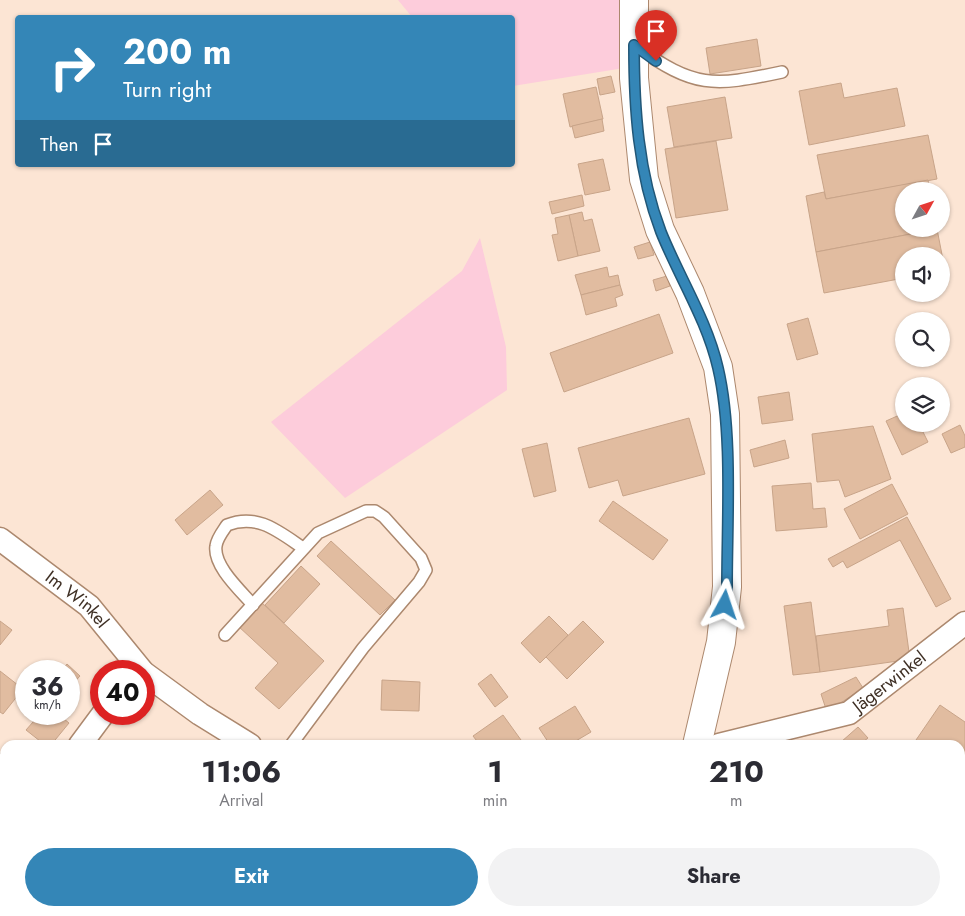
<!DOCTYPE html>
<meta charset="utf-8">
<style>
body{margin:0;font-family:Jost,sans-serif;background:#f2f2f3;color:#2b2b33;height:100vh;display:flex;flex-direction:column;font-size:19px;white-space:nowrap}
*{box-sizing:border-box;margin:0}
p{font-size:16px;color:#7c7c81}
.icon{flex:none;width:28px;height:28px;fill:none;stroke:currentColor;stroke-width:2;stroke-linecap:round;stroke-linejoin:round}
.map{position:relative;flex:1;overflow:hidden}
.drawer{position:absolute;left:0px;top:740px;width:965px;height:176px;display:flex;flex-direction:column;background:#fff;border-radius:15px 15px 0 0;box-shadow:0 1px 4px #0004}
.drawer>*{flex:none}
.guide{position:absolute;left:15px;top:15px;width:500px;height:152px;border-radius:5px;box-shadow:0 1px 4px #0004;background:#3486b7;color:#fff;overflow:hidden}
.needle{width:32px;rotate:50deg}
.buttons{position:absolute;left:895px;top:182px;display:grid;gap:10px}
.buttons a{display:grid;place-items:center;width:55px;height:55px;border-radius:50%;background:#fff;box-shadow:0 1px 4px #0004;font-size:25px}
.speed{position:absolute;left:15px;top:660px;display:flex;gap:10px;font-size:25px;font-weight:700;text-align:center}
.speed>*{display:grid;place-content:center;width:65px;height:65px;border-radius:50%;background:#fff;box-shadow:0 1px 4px #0004;line-height:1}
.speed small{font-size:12px;font-weight:400}
.speed .limit{border:8px solid #d22;background:#fff;color:#111}
.pin{position:absolute;display:grid;place-items:center;width:42px;height:42px;color:#fff;margin:-51px -21px;border-radius:50% 50% 50% 0;rotate:-45deg;box-shadow:0 0 5px #0007}
.pin .icon{rotate:45deg}
.me{position:absolute;width:55px;margin:-28px;rotate:5deg;stroke-linejoin:round;filter:drop-shadow(0 0 4px #0008)}
.turn{display:flex;align-items:center;gap:18px;height:105px;padding:0 25px;font-size:22px}
.turn .icon{width:65px;height:65px;stroke-width:2.5}
.turn b{display:block;font-size:35px;line-height:42px}
.then{display:flex;align-items:center;height:48px;padding:0 25px;background:#0003;gap:10px;font-size:19px}
.eta{display:flex;justify-content:space-evenly;align-items:center;height:85px;text-align:center}
.eta b{font-size:30px;font-weight:700;line-height:35px}
.action{display:flex;gap:10px;margin-top:auto;padding:10px 25px}
.action a{flex:1;height:58px;border-radius:30px;background:#3486b7;color:#fff;font-size:20px;font-weight:700;line-height:58px;text-align:center}
.action a+a{background:#f2f2f3;color:#2b2b33}
.map>svg:first-child{display:block}
</style>
<div class="map">
<svg width="965" height="916" viewBox="0 0 965 916">
<rect width="100%" height="100%" fill="#fce5d4"/>
<g fill="#fdccdb">
<path d="M398 0H619L624 68 513 86 512 18 412 17Z"/>
<path d="M480 238 506 347 507 390 345 498 271 422 462 271Z"/>
<path d="M960 843 965 844V916H886L884 911H960Z"/>
</g>
<g fill="none" stroke-linecap="round" stroke-linejoin="round">
<g stroke="#26a18c" stroke-width="5.5">
<path d="M960 840 965 841"/>
<path d="M851 916 862 911"/>
</g>
</g>
<g fill="#e1bca0" stroke="#c8a489">
<path d="M757 39 761 66 710 74 706 48Z"/>
<path d="M611 76 615 92 600 95 597 79Z"/>
<path d="M841 83 844 98 897 88 905 126 809 145 799 91Z"/>
<path d="M596 87 603 119 570 127 563 94Z"/>
<path d="M725 97 732 138 674 147 667 107Z"/>
<path d="M602 119 604 131 575 138 572 126Z"/>
<path d="M928 135 937 179 826 199 817 155Z"/>
<path d="M716 141 728 210 676 218 665 149Z"/>
<path d="M603 159 610 190 585 195 578 164Z"/>
<path d="M928 180 930 191H904V229H937L816 252 806 196 824 192 826 199Z"/>
<path d="M582 195 584 206 552 214 549 202Z"/>
<path d="M582 212 584 221 592 219 600 251 578 256 569 215Z"/>
<path d="M569 215 578 256 558 261 552 235 558 234 555 218Z"/>
<path d="M937 229 945 270 941 271V256H904V278L824 293 816 252Z"/>
<path d="M650 242 654 255 638 259 634 247Z"/>
<path d="M607 267 609 277 618 275 620 285 581 295 575 275Z"/>
<path d="M667 276 670 286 656 291 653 280Z"/>
<path d="M620 285 623 295 615 298 617 306 586 315 581 295Z"/>
<path d="M659 314 673 353 564 392 550 353Z"/>
<path d="M808 318 818 354 797 360 787 324Z"/>
<path d="M789 392 793 420 762 424 758 397Z"/>
<path d="M904 413V424H919L928 442 902 455 886 421Z"/>
<path d="M689 418 705 474 623 496 618 480 589 488 578 448Z"/>
<path d="M960 425 965 436V447L951 453 942 434Z"/>
<path d="M873 426 891 479 845 497 839 480 817 482 812 434Z"/>
<path d="M785 440 789 458 754 467 750 450Z"/>
<path d="M547 443 556 491 534 497 522 449Z"/>
<path d="M811 483 813 509 825 508 827 527 776 531 772 486Z"/>
<path d="M892 484 908 514 860 539 844 509Z"/>
<path d="M210 490 223 505 187 535 175 520Z"/>
<path d="M613 501 668 540 653 560 599 521Z"/>
<path d="M907 517 951 599 936 607 900 540 847 568 843 561 833 567 828 559Z"/>
<path d="M331 541 395 600 380 615 317 556Z"/>
<path d="M301 566 320 584 284 623 265 605Z"/>
<path d="M261 602 324 661 279 709 255 688 278 663 238 626Z"/>
<path d="M811 602 820 672 793 675 784 606Z"/>
<path d="M903 608 909 652 898 661 820 672 816 636 889 626 887 610Z"/>
<path d="M549 616 568 635 540 663 521 643Z"/>
<path d="M0 621 12 630 0 645Z"/>
<path d="M583 621 604 642 567 679 546 657Z"/>
<path d="M67 664 80 676 69 688V671H61Z"/>
<path d="M0 671 23 689 3 714 0 712Z"/>
<path d="M491 674 508 697 495 707 478 684Z"/>
<path d="M856 677 863 688 827 712 821 694Z"/>
<path d="M382 680 420 682 419 711 381 710Z"/>
<path d="M940 705 965 722V773L960 770V745H923L916 740Z"/>
<path d="M575 706 591 732 569 745H550L539 728Z"/>
<path d="M40 714H58L69 723 51 745H45L26 730Z"/>
<path d="M503 715 521 740 514 745H480L473 736Z"/>
<path d="M858 727 868 738 859 745H843L841 742Z"/>
<path d="M965 788V816L960 812V795Z"/>
<path d="M37 911H79L77 916H35Z"/>
<path d="M161 911H200L199 916H161Z"/>
<path d="M537 911H584L588 916H541Z"/>
</g>
<g fill="none" stroke-linecap="round" stroke-linejoin="round">
<g stroke="#ac886e" stroke-width="14">
<g id="lane">
<path d="M635 46C695 88 712 87 782 72"/>
<path d="M253 605C241 591 213 566 216 546 217 538 223 531 227 525 257 513 278 531 303 548"/>
<path d="M225 635 318 533 366 511H375L384 517 421 558 426 570 419 582 363 648 291 745"/>
</g>
</g>
<g stroke="#ac886e" stroke-width="25">
<g id="street">
<path id="s1" d="M0 539 89 606 142 671"/>
<path d="M144 673 200 714 250 745"/>
<path d="M80 745 103 714"/>
<path id="s2" d="M719 745 849 713 965 623"/>
<path d="M0 765 5 769"/>
<path d="M0 860 5 852"/>
<path d="M336 916 337 911"/>
</g>
</g>
<g stroke="#ac886e" stroke-width="30">
<g id="secondary">
<path d="M634 0V78L644 179 660 230 690 293 718 367 725 414 727 587 721 642 697 745"/>
<path d="M701 911 702 916"/>
</g>
</g>
<use href="#lane" stroke="#fff" stroke-width="11"/>
<use href="#street" stroke="#fff" stroke-width="22"/>
<use href="#secondary" stroke="#fff" stroke-width="28"/>
</g>
<g fill="none" stroke-linecap="round" stroke-linejoin="round">
<g stroke="#225777" stroke-width="12">
<path id="route" d="M656 61 634 45C634 108 638 172 661 232 679 277 707 320 718 368 733 432 727 519 727 587L725 605"/>
</g>
<use href="#route" stroke="#3486b7" stroke-width="9"/>
</g>
<g text-anchor="middle" dominant-baseline="central" stroke-width="5" stroke-linejoin="round" paint-order="stroke">
<g font-size="18" fill="#3f3025" stroke="#fdf5ef">
<text stroke="none"><textPath href="#s1" startOffset="98">Im Winkel</textPath></text>
<text stroke="none"><textPath href="#s2" startOffset="185">Jägerwinkel</textPath></text>
</g>
</g>
</svg>
<div class="buttons">
<a><svg class="needle" viewBox="-14 -14 28 28"><path d="M0-13l5 13h-10z" fill="#e53935"/><path d="M0 13l5-13h-10z" fill="#7c7c81"/></svg></a>
<a><svg class="icon" aria-label="sound" viewBox="0 0 24 24"><path d="M4 9h4l5-4v14l-5-4H4zM17 9q2 3 0 6"/></svg></a>
<a><svg class="icon" aria-label="search" viewBox="0 0 24 24"><circle cx="10" cy="10" r="6"/><path d="M15 15l6 6"/></svg></a>
<a><svg class="icon" aria-label="layers" viewBox="0 0 24 24"><path d="M12 4l9 5-9 5-9-5zM3 14l9 5 9-5"/></svg></a>
</div>
<div class="speed"><div>36<small>km/h</small></div><div class="limit">40</div></div>
<div class="pin" style="left:656px;top:61px;background:#d93025"><svg class="icon" aria-label="arrive" viewBox="0 0 24 24"><path d="M6 21V4h12l-3 4 3 4H6"/></svg></div>
<svg class="me" style="left:725px;top:605px" viewBox="-20 -20 40 40"><path d="M0-17L14 15 0 8-14 15z" fill="#3486b7" stroke="#fff" stroke-width="4"/></svg>
<div class="guide">
<div class="turn"><svg class="icon" aria-label="right" viewBox="0 0 24 24"><path d="M7 20v-9h11M14 6l5 5-5 5"/></svg><div><b>200 m</b>Turn right</div></div>
<div class="then">Then<svg class="icon" aria-label="arrive" viewBox="0 0 24 24"><path d="M6 21V4h12l-3 4 3 4H6"/></svg></div>
</div>
<section class="drawer">
<div class="eta">
<div><b>11:06</b><p>Arrival</p></div>
<div><b>1</b><p>min</p></div>
<div><b>210</b><p>m</p></div>
</div>
<div class="action"><a>Exit</a><a>Share</a></div>
</section>
</div>
